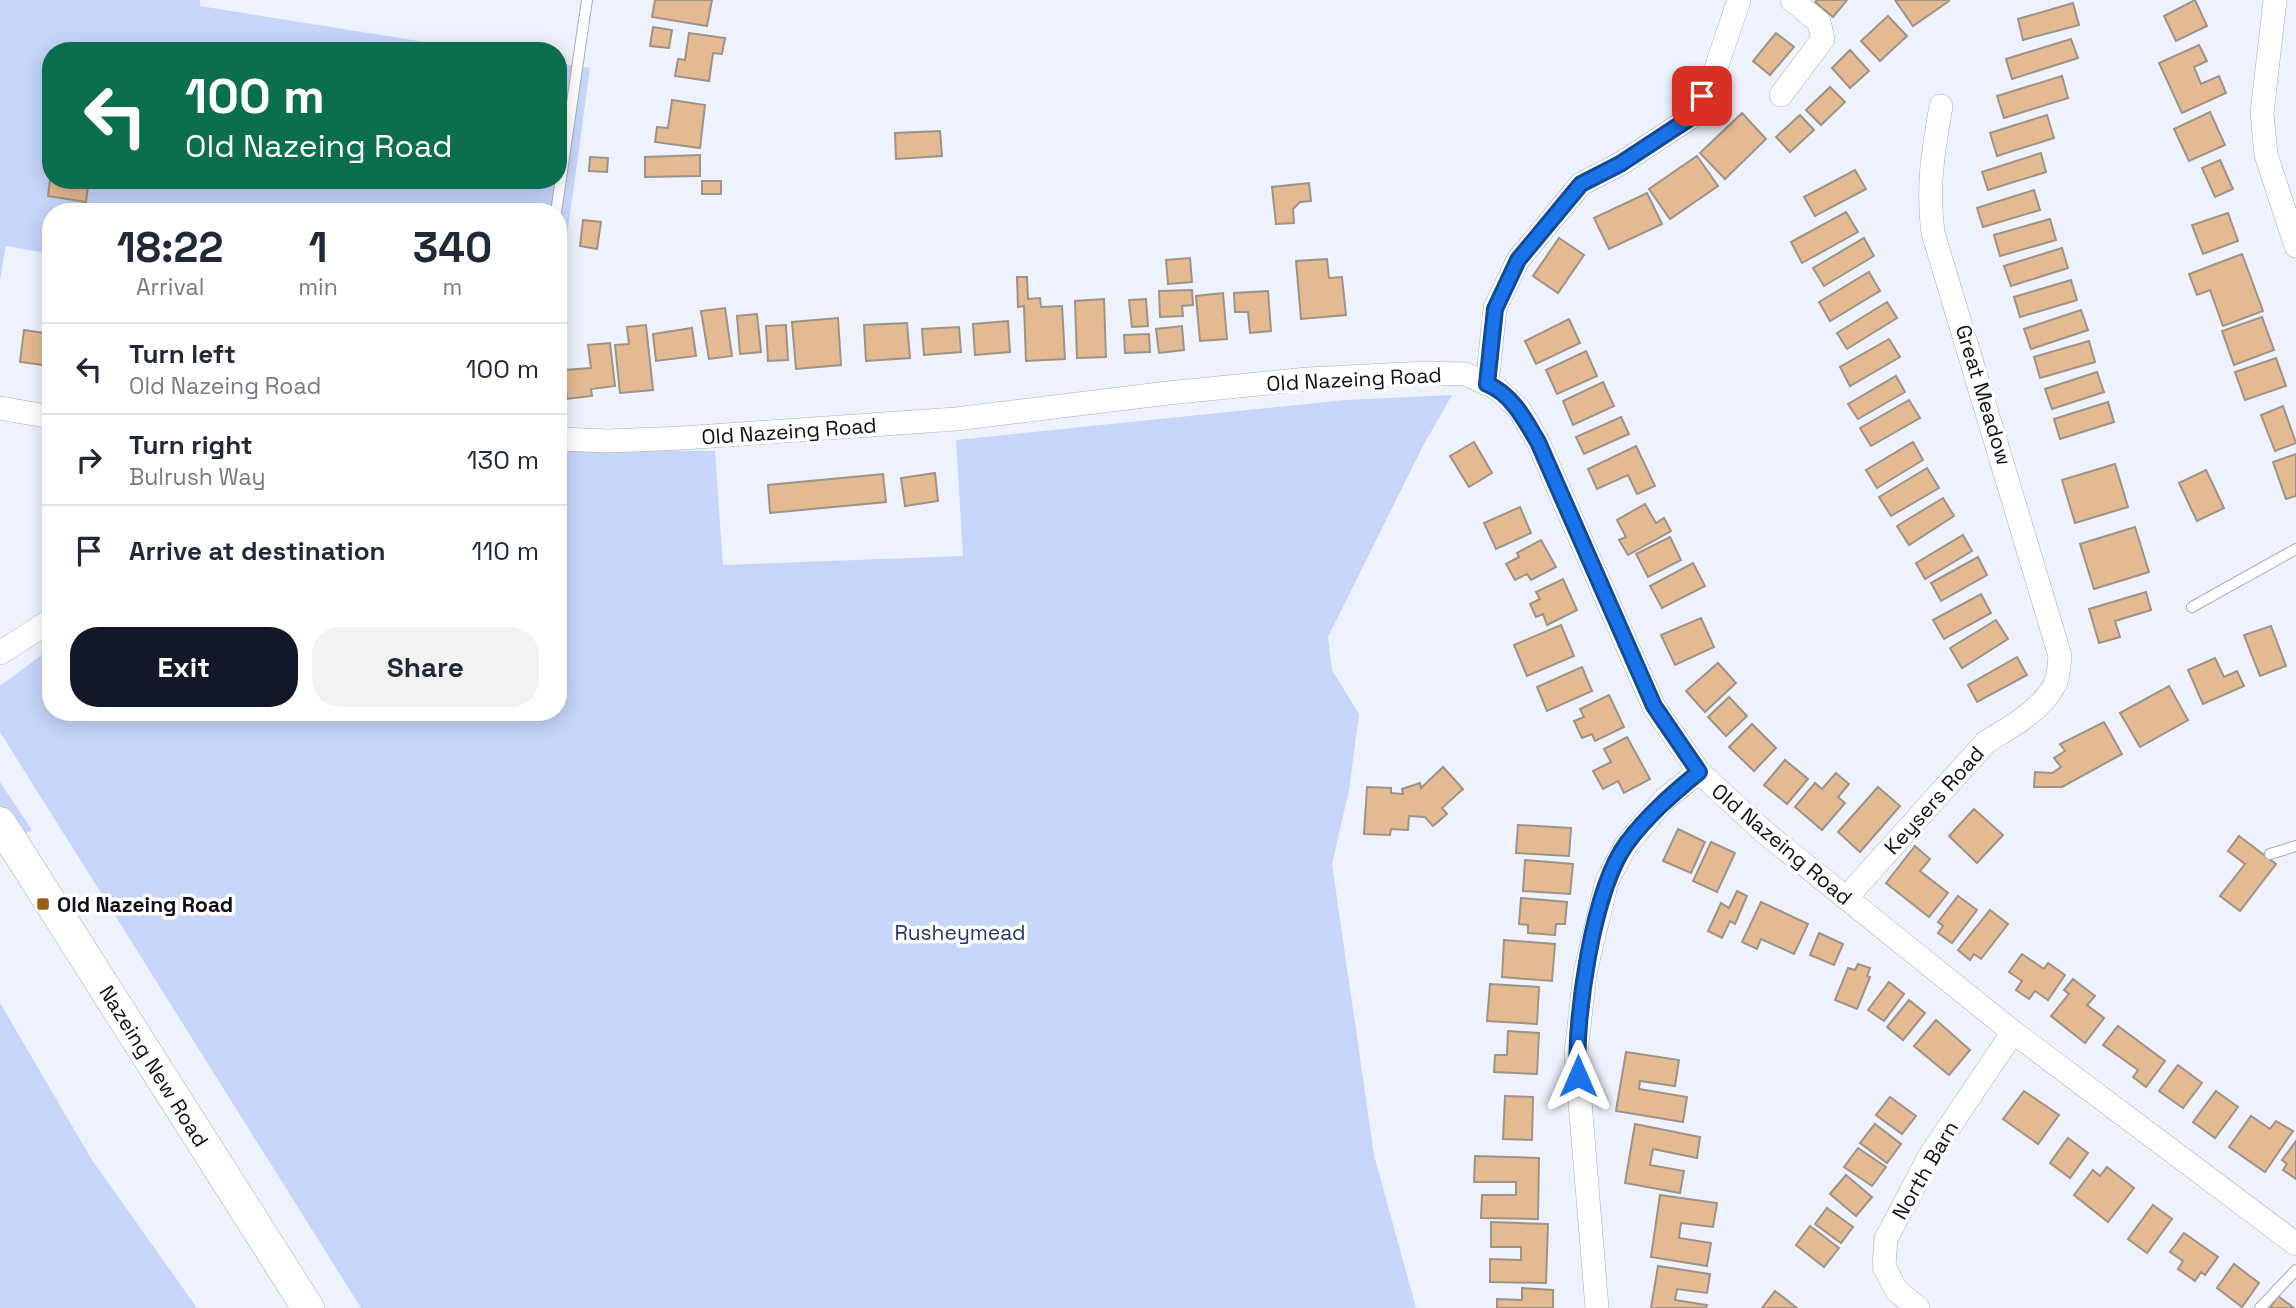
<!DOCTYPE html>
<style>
body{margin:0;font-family:"Space Grotesk",sans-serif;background:#f2f2f3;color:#1f2937;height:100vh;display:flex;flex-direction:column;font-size:26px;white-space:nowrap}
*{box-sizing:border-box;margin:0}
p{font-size:23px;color:#747a83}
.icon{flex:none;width:38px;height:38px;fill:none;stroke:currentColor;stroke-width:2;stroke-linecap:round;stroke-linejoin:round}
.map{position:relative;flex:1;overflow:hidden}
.details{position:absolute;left:42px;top:203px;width:525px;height:518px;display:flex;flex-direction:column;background:#fff;border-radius:28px;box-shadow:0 4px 18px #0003}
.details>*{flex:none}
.banner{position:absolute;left:42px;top:42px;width:525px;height:147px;border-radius:28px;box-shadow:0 4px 18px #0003;background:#0b6e4f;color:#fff;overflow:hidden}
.pin{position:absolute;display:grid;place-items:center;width:60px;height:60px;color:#fff;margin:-30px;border-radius:14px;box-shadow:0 4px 10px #0006}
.me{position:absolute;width:77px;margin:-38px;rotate:0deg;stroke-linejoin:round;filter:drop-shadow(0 0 5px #0008)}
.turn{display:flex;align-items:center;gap:24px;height:147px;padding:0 28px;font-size:32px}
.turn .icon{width:91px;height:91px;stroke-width:2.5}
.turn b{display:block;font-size:49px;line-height:60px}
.eta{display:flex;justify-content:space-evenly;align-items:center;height:119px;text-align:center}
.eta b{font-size:42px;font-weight:700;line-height:49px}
.button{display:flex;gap:14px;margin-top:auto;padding:14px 28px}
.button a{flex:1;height:80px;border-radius:28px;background:#111827;color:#fff;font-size:28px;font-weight:700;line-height:80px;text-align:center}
.button a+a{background:#f2f2f3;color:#1f2937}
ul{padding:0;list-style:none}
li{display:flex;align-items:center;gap:21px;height:91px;padding:0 28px;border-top:2px solid #e0e1e3}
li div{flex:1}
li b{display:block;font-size:26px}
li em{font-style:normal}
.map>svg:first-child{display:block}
</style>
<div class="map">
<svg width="2296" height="1308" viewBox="0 0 2296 1308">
<rect width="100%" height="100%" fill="#eef2fc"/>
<g fill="#c6d6fb">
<path d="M0 0H200V6L481 51H51V180H558V63L590 68 558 302V212H51V254L6 246 0 280Z"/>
<path d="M1452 395 1423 446 1328 637 1332 670 1359 714 1349 790 1332 864 1374 1155 1416 1308H361L0 732V686L51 648V712H558V450L715 451 723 565 963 556 956 440 1345 400Z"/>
<path d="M0 782 32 830 0 846Z"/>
<path d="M0 1003 92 1160 197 1308H0Z"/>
</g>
<g fill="#e4ba92" stroke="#9f9286" stroke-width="2">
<path d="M655 0H712L707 26 652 17Z"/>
<path d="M1817 0H1847L1833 17 1815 2Z"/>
<path d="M1895 0H1949V1L1913 26Z"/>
<path d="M2195 0 2207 26 2176 41 2164 16Z"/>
<path d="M2073 3 2079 25 2023 40 2018 19Z"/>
<path d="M1888 16 1907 36 1880 61 1861 41Z"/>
<path d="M653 27 672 30 669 48 650 46Z"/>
<path d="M689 33 725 38 722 54 713 53 709 81 675 76 678 59 685 60Z"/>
<path d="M1776 33 1794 47 1770 75 1753 61Z"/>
<path d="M2071 39 2078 58 2012 79 2006 59Z"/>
<path d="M2199 45 2207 61 2194 67 2201 84 2219 76 2226 93 2182 113 2159 63Z"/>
<path d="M1850 50 1869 71 1850 88 1832 68Z"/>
<path d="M2062 76 2068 98 2004 118 1997 96Z"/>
<path d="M1830 87 1845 102 1821 125 1806 110Z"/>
<path d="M672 100 705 105 700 148 655 142 657 127 668 128Z"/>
<path d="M2210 112 2225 145 2189 161 2174 129Z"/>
<path d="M1742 113 1766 139 1725 179 1700 153Z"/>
<path d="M1800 115 1814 130 1790 152 1776 137Z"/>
<path d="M2047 115 2054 138 1997 156 1990 133Z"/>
<path d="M940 131 942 156 896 159 895 133Z"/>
<path d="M2041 153 2046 172 1988 190 1982 172Z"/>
<path d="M700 155V176L645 177V157Z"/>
<path d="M1697 156 1718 186 1670 219 1649 189Z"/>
<path d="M590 157 608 158 607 172 589 171Z"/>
<path d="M2220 160 2233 189 2215 197 2202 168Z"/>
<path d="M1855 170 1866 189 1815 216 1804 197Z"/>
<path d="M50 180 88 187 86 202 48 196Z"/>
<rect x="702" y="181" width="19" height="13"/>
<path d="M1309 183 1311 201 1300 202 1293 209 1294 223 1276 224 1272 187Z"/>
<path d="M2034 190 2040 210 1983 227 1977 208Z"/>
<path d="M1647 193 1662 224 1609 249 1594 218Z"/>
<path d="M1846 212 1858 232 1802 263 1791 242Z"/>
<path d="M2228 213 2238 241 2203 254 2192 225Z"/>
<path d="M2050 219 2056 240 2000 256 1994 235Z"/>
<path d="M583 220 601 222 597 249 580 246Z"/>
<path d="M1559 238 1584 255 1558 293 1533 276Z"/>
<path d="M1864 238 1874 256 1824 286 1813 268Z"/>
<path d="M2062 248 2068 268 2011 286 2004 266Z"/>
<path d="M2242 254 2263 311 2223 326 2210 290 2197 295 2189 274Z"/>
<path d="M1190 258 1192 282 1168 284 1166 260Z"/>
<path d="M1327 259 1329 278 1342 277 1346 315 1301 319 1296 261Z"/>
<path d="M1869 272 1880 291 1830 321 1819 302Z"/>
<path d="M1017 277H1027L1028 299 1040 298 1041 307 1062 306 1065 359 1026 361 1024 306 1018 307Z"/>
<path d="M2071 280 2077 300 2020 317 2014 297Z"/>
<path d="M1192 290 1193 305 1182 306 1183 316 1160 317 1159 291Z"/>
<path d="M1268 291 1271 331 1250 333 1248 312H1235L1234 293Z"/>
<path d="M1223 293 1227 339 1200 341 1196 296Z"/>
<path d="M1104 299 1106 357 1077 358 1075 301Z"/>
<path d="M1146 299 1148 326 1132 327 1129 300Z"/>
<path d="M1887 302 1897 318 1847 349 1837 333Z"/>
<path d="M725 308 732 356 709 359 701 311Z"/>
<path d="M2081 310 2088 330 2031 349 2024 329Z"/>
<path d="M757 314 761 352 740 354 737 316Z"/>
<path d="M2262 317 2274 350 2234 365 2222 331Z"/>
<path d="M838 318 841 365 796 369 792 322Z"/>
<path d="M1569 319 1580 343 1536 364 1525 341Z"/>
<path d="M1008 321 1010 352 975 355 973 324Z"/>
<path d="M907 323 910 358 866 361 864 325Z"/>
<path d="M646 325 653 390 620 393 615 345 629 344 627 327Z"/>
<path d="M786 325 788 360 768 361 766 326Z"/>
<path d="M1182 326 1184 350 1159 353 1156 329Z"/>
<path d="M959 327 961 352 924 355 922 329Z"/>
<path d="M692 328 696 356 656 361 653 334Z"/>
<path d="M24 330 51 334V366L20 362Z"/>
<path d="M1149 334 1150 352 1125 353 1124 335Z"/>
<path d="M1889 339 1900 357 1850 386 1840 367Z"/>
<path d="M2089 341 2095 362 2040 378 2034 357Z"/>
<path d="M610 343 615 386 591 389 592 396 567 399 564 370 591 368 588 345Z"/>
<path d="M1586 351 1597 376 1557 394 1546 370Z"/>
<path d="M2276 358 2286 386 2245 400 2235 372Z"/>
<path d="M2097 372 2104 392 2052 409 2045 389Z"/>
<path d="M1896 376 1905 392 1858 419 1848 404Z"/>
<path d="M1603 382 1614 406 1573 425 1563 401Z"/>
<path d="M1909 400 1920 418 1871 446 1860 428Z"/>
<path d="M2108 402 2114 422 2060 439 2054 419Z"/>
<path d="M2283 406 2296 443 2275 451 2261 415Z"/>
<path d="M1621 417 1629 434 1584 454 1576 437Z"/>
<path d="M1474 442 1492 473 1469 487 1450 456Z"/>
<path d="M1913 442 1923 460 1877 488 1866 470Z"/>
<path d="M1636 446 1655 486 1637 494 1628 475 1597 489 1588 469Z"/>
<path d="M2296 454V496L2286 499 2273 462Z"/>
<path d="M2115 464 2128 507 2075 523 2062 480Z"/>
<path d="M1927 468 1939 488 1891 516 1879 497Z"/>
<path d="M2206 470 2224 508 2197 521 2179 483Z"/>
<path d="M935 473 938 501 905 506 901 478Z"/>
<path d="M883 474 886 502 770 513 768 485Z"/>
<path d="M1943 498 1954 516 1909 545 1897 526Z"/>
<path d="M1645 504 1656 523 1664 518 1671 531 1628 555 1619 540 1626 537 1617 520Z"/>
<path d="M1520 507 1531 533 1496 549 1484 523Z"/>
<path d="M2135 527 2149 572 2094 589 2080 544Z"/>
<path d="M1963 535 1972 551 1925 579 1916 563Z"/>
<path d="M1670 537 1681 560 1648 577 1636 554Z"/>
<path d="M1541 540 1556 567 1531 580 1527 574 1515 580 1506 564 1519 557 1517 553Z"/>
<path d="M1978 557 1987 575 1941 601 1931 583Z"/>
<path d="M1693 563 1705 586 1662 608 1650 586Z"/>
<path d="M1563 579 1577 610 1547 625 1543 614 1536 617 1530 604 1540 599 1536 592Z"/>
<path d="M2146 592 2151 610 2115 621 2120 637 2099 643 2089 609Z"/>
<path d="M1981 594 1991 613 1944 639 1933 620Z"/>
<path d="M1701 618 1714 647 1675 665 1661 635Z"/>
<path d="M1996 620 2008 639 1962 668 1950 648Z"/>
<path d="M1561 625 1574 656 1527 676 1514 645Z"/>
<path d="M2271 626 2286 666 2260 676 2244 635Z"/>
<path d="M2017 657 2027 675 1977 702 1968 685Z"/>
<path d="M2215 658 2224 677 2237 671 2244 686 2203 704 2188 670Z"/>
<path d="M1718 663 1736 683 1705 712 1686 691Z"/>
<path d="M1582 667 1592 691 1547 711 1537 687Z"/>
<path d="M2169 686 2188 720 2140 747 2120 713Z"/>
<path d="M1609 695 1624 727 1595 741 1592 734 1582 738 1574 721 1584 717 1580 709Z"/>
<path d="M1729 697 1747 716 1726 736 1708 717Z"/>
<path d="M2104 722 2122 754 2062 787H2034L2035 772 2052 773 2061 767 2054 758 2065 751 2060 744Z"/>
<path d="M1752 724 1776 748 1754 771 1729 747Z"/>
<path d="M1627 737 1650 779 1624 793 1618 781 1603 789 1593 771 1611 762 1604 749Z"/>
<path d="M1785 760 1808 779 1787 804 1764 785Z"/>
<path d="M1443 767 1463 789 1442 808 1447 814 1433 826 1425 817 1409 816 1408 830 1391 829 1390 835 1364 834 1367 787 1391 788V793L1403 794 1402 789 1420 783 1421 788Z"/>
<path d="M1836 773 1849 784 1838 797 1845 803 1822 830 1795 807 1815 783 1822 789Z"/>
<path d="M1878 787 1900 806 1860 852 1838 832Z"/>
<path d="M1974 809 2003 835 1977 863 1949 836Z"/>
<path d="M1518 825 1571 828 1569 856 1516 853Z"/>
<path d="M1678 829 1705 842 1691 873 1663 861Z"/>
<path d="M2239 836 2276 864 2240 911 2220 896 2245 864 2228 851Z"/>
<path d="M1711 842 1735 853 1717 892 1693 881Z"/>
<path d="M1915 846 1930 859 1920 871 1948 893 1929 917 1886 883Z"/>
<path d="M1525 860 1573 864 1570 894 1523 891Z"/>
<path d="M1737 891 1747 896 1735 924 1730 921 1722 938 1708 931 1721 903 1729 908Z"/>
<path d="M1958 896 1977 910 1952 943 1938 933 1943 926 1938 922Z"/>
<path d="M1521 898 1567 902 1565 924H1556L1555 935 1528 933V925L1519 924Z"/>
<path d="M1761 902 1808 924 1794 954 1761 939 1757 949 1742 942Z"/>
<path d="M1990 910 2008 924 1981 959 1974 954 1970 960 1958 950Z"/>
<path d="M1819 933 1843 944 1834 965 1810 955Z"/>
<path d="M1504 940 1555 944 1552 981 1502 977Z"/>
<path d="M2022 954 2044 969 2048 963 2065 975 2048 1000 2035 991 2029 999 2016 990 2022 981 2009 972Z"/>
<path d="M1858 964 1870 968 1867 976 1870 977 1857 1009 1835 1000 1848 968 1855 970Z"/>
<path d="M2073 979 2095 996 2087 1005 2104 1018 2085 1043 2051 1016 2069 994 2064 990Z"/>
<path d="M1889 982 1904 994 1884 1021 1868 1010Z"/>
<path d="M1490 984 1539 987 1537 1024 1487 1021Z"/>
<path d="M1909 1000 1925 1013 1903 1040 1887 1027Z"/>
<path d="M1936 1020 1970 1050 1949 1075 1914 1046Z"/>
<path d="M2118 1026 2165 1061 2146 1087 2133 1077 2138 1070 2103 1045Z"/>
<path d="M1508 1031 1539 1033 1537 1074 1494 1072 1495 1055H1507Z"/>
<path d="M1626 1052 1679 1060 1675 1086 1640 1081 1639 1089 1687 1097 1683 1122 1616 1111Z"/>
<path d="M2178 1065 2202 1083 2183 1108 2159 1091Z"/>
<path d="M2024 1091 2059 1115 2038 1144 2003 1119Z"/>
<path d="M2216 1091 2238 1107 2215 1138 2193 1122Z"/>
<path d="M1505 1096 1533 1097 1532 1140 1503 1139Z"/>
<path d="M1890 1097 1916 1116 1902 1134 1876 1115Z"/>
<path d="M2251 1116 2270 1129 2276 1121 2293 1131 2265 1172 2229 1147Z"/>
<path d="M1635 1124 1700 1137 1697 1158 1653 1149 1650 1165 1684 1171 1680 1193 1625 1183Z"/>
<path d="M1875 1124 1901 1144 1887 1163 1860 1143Z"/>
<path d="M2068 1138 2088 1153 2070 1178 2050 1163Z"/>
<path d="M2296 1141V1179L2283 1170 2287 1164 2282 1160Z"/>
<path d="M1858 1148 1886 1167 1872 1186 1844 1167Z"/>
<path d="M1475 1156 1539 1158 1538 1219 1481 1218 1482 1195H1516V1182H1474Z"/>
<path d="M2107 1167 2134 1188 2108 1222 2074 1195 2093 1170 2100 1176Z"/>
<path d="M1846 1175 1872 1197 1856 1216 1830 1194Z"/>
<path d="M1660 1195 1717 1203 1713 1227 1681 1223 1679 1238 1711 1243 1707 1266 1651 1257Z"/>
<path d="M2153 1205 2172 1219 2147 1253 2128 1239Z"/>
<path d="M1827 1208 1853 1227 1841 1243 1815 1224Z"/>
<path d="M1491 1222 1548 1224 1546 1283 1490 1282V1259L1521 1260V1247H1491Z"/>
<path d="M1810 1226 1839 1248 1824 1267 1796 1245Z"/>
<path d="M2184 1233 2218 1257 2205 1275 2201 1272 2195 1281 2178 1269 2183 1261 2170 1252Z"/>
<path d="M2234 1264 2259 1283 2242 1307 2217 1288Z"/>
<path d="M1658 1266 1710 1274 1707 1293 1677 1289 1675 1300 1707 1305 1706 1308H1651Z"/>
<path d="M1522 1288 1553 1290V1308H1497V1299L1522 1300Z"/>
<path d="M1775 1291 1797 1308H1762Z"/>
<path d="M2278 1296 2294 1308H2270Z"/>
</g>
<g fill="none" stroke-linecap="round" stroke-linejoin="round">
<g stroke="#a6acbb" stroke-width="12">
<g id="service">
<path d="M556 212 587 0"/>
<path d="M2192 607 2296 549"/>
<path d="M2270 854 2296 846"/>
<path d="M2260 1308 2296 1270"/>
</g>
</g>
<g stroke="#a6acbb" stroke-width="24">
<g id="minor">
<path d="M2275 0 2262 113 2266 155 2296 246"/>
<path d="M1781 95 1823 39 1819 22 1792 0"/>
<path d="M1487 384 1495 308 1518 260 1581 184 1620 164 1690 118 1714 74 1739 0"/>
<path d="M0 408 51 417"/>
<path d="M558 439 609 441 683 438 956 419 1168 393 1308 379 1426 373 1465 374 1495 387 1519 409 1538 442 1654 707 1699 772 1763 831 2013 1032 2296 1244"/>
<path d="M0 653 51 620"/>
<path d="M1846 898 1986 742C2011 727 2041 711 2055 684 2059 676 2059 665 2060 656L1933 233C1927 186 1933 152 1941 106"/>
<path d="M1597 1308 1576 1053 1585 973 1607 881 1626 845 1665 799 1699 772"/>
<path d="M1918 1308 1896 1290 1884 1266 1886 1239 1929 1157 2013 1032"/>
</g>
</g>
<g stroke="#a6acbb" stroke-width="33">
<path id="secondary" d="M0 823 308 1308"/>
</g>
<use href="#service" stroke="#fff" stroke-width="10"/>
<use href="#minor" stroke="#fff" stroke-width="23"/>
<use href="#secondary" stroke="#fff" stroke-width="32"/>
</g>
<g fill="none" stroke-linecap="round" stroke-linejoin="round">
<g stroke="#114b97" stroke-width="18">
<path id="route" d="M1578 1076C1574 1020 1593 888 1627 843 1647 816 1672 794 1699 772L1654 706 1538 442C1525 420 1512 394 1487 384L1495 309 1518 260 1581 184 1620 164 1690 118 1702 96"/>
</g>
<use href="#route" stroke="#1a73e8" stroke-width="12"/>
</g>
<rect fill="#985f1c" stroke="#fff" stroke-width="2.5" x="36" y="897" width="14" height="14" rx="3.5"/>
<g text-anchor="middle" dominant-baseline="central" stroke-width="7" stroke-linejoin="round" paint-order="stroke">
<g font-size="21" fill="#0e1016" stroke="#fff">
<text transform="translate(1354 379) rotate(-3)">Old Nazeing Road</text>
<text transform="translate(1984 395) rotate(73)">Great Meadow</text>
<text transform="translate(789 431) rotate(-4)">Old Nazeing Road</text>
<text transform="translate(1934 800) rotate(-48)">Keysers Road</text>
<text transform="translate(1782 844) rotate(40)">Old Nazeing Road</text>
<text transform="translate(154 1066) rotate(58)">Nazeing New Road</text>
<text transform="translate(1925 1170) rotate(-60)">North Barn</text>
</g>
<g font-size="21" font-weight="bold" fill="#0e1016" stroke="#fff" text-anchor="start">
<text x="57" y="904">Old Nazeing Road</text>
</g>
<g font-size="21" fill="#23366f" stroke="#fff">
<text x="960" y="932">Rusheymead</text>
</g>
</g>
</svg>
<div class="pin" style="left:1702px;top:96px;background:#d93025"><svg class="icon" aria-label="arrive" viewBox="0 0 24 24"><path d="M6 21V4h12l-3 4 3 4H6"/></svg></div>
<svg class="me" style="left:1578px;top:1076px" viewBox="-20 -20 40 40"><path d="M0-17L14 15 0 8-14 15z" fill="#1a73e8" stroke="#fff" stroke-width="4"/></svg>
<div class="banner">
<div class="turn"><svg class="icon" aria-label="left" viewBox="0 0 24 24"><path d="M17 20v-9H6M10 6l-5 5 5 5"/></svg><div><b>100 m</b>Old Nazeing Road</div></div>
</div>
<section class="details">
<div class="eta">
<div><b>18:22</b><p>Arrival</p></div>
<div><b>1</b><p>min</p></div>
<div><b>340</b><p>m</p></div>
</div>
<ul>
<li><svg class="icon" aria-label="left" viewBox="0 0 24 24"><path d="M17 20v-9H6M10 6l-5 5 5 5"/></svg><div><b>Turn left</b><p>Old Nazeing Road</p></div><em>100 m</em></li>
<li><svg class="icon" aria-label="right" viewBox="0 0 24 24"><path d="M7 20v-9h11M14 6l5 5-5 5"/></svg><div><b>Turn right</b><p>Bulrush Way</p></div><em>130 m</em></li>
<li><svg class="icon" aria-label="arrive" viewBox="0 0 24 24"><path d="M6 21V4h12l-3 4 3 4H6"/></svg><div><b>Arrive at destination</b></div><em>110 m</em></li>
</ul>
<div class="button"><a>Exit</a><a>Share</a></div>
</section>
</div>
